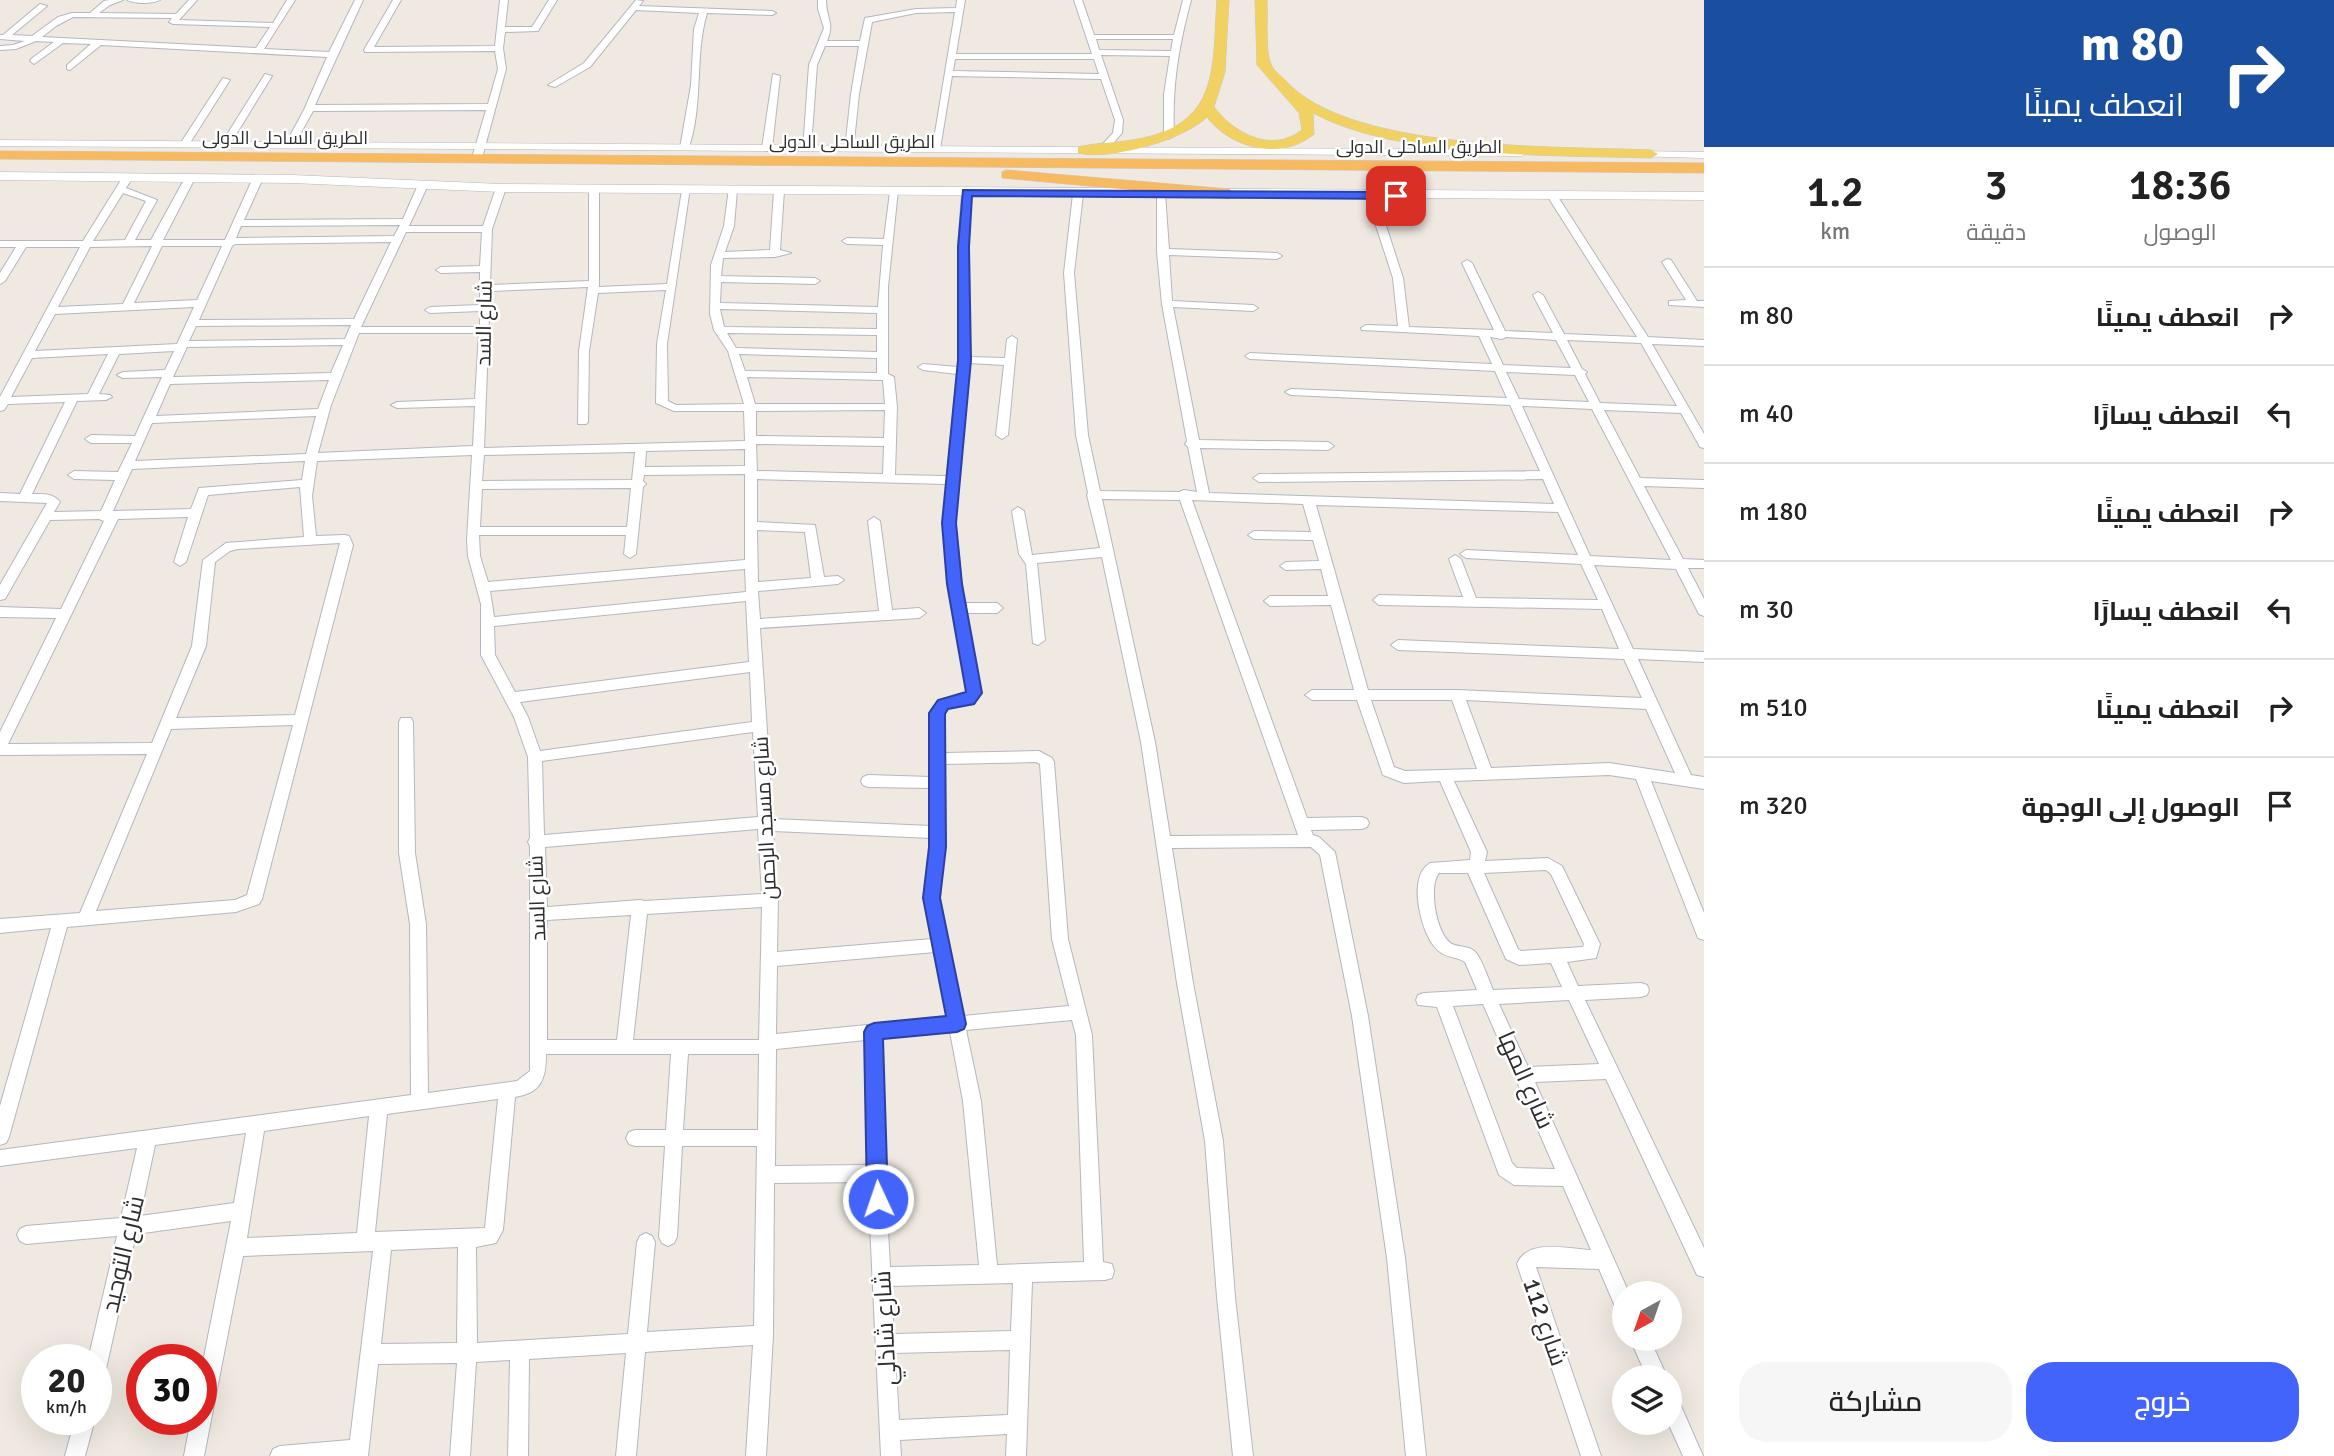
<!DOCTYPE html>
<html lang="ar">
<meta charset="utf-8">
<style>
body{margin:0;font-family:Signika,Cairo,sans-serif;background:#f6f6f6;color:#222;direction:rtl;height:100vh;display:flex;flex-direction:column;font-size:26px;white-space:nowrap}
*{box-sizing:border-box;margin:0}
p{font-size:23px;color:#767676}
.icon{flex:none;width:38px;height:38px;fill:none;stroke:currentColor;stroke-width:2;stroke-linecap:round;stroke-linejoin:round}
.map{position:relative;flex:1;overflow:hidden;direction:ltr}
.details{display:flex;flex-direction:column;background:#fff;width:630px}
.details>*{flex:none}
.guide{background:#1a4fa0;color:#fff;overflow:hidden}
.needle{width:46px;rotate:220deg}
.buttons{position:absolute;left:1612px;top:1281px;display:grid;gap:14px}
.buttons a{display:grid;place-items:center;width:70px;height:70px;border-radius:50%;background:#fff;box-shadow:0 7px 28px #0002;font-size:35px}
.speed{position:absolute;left:21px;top:1344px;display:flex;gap:14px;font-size:35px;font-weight:700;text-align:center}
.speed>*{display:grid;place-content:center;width:91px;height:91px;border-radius:50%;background:#fff;box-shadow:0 7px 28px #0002;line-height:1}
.speed small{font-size:18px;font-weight:400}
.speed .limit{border:10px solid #d22;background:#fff;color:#111}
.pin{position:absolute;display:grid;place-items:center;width:60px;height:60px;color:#fff;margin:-30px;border-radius:14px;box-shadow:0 4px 10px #0006}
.me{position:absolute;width:77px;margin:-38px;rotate:357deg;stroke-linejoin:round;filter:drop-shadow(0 0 5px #0008)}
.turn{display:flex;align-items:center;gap:24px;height:147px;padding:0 35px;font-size:32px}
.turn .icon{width:91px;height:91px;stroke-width:2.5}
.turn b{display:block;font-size:49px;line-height:60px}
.eta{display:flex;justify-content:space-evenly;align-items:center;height:119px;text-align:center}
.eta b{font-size:42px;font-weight:600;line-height:49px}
.primary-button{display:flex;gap:14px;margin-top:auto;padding:14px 35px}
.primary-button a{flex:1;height:80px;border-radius:28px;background:#4264fb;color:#fff;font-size:28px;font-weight:600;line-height:80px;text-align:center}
.primary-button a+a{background:#f6f6f6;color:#222}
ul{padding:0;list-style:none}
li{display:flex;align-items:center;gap:21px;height:98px;padding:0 35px;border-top:2px solid #e0e0e0}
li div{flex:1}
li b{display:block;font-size:26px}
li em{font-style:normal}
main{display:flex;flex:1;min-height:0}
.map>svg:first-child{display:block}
</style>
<main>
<section class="details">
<div class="guide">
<div class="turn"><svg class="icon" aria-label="right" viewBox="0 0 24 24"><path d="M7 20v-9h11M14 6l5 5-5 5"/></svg><div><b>80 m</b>انعطف يمينًا</div></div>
</div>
<div class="eta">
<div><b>18:36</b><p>الوصول</p></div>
<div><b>3</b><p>دقيقة</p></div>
<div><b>1.2</b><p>km</p></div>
</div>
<ul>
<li><svg class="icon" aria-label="right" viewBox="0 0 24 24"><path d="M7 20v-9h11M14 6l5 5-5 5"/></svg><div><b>انعطف يمينًا</b></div><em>80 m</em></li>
<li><svg class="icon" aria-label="left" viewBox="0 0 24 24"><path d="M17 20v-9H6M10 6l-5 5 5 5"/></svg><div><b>انعطف يسارًا</b></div><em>40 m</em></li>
<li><svg class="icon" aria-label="right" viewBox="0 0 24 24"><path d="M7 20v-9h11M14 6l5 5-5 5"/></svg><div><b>انعطف يمينًا</b></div><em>180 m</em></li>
<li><svg class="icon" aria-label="left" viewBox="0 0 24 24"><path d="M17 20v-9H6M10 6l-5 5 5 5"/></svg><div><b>انعطف يسارًا</b></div><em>30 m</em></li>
<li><svg class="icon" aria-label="right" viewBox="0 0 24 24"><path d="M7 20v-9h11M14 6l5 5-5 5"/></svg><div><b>انعطف يمينًا</b></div><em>510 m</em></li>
<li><svg class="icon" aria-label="arrive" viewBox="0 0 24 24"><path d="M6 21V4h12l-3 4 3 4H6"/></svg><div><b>الوصول إلى الوجهة</b></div><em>320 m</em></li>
</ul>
<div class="primary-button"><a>خروج</a><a>مشاركة</a></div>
</section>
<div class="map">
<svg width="1704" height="1456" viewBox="0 0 1704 1456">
<rect width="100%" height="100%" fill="#efe9e1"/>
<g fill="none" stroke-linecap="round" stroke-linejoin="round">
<g stroke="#b4b7c1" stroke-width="2">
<g id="minor">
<path d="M109 0H123L110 5 99 13 176 14 189 0H197L179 20 273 23 287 0H295L264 49 329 52 355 0H363L315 105 488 104 498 69 495 51 365 52 364 50 393 0H401L374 47 495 46 500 0H508L505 27H532L549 0H557L538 31 505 32 503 48 506 69 482 158 477 161 472 158 486 110 313 111 293 147H287L285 145 304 110 327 57 101 45 70 70 67 69V65L91 44 63 43 34 64 30 61 31 59 54 42 36 41 16 49 0 50V46L13 45 25 41 0 39V35H3L40 4 47 6 12 35 32 36 58 17 72 13H90L104 1ZM73 17 172 18 169 22 173 24 270 27 256 48 42 37 56 26Z"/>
<path d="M127 0H160C153 4 134 4 127 0Z"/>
<path d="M636 0 643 1 639 6 772 11 776 13 772 15 707 13C694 57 704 106 688 150L680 148 691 85 694 29 699 13 636 10 590 67 555 87 548 85 584 63Z"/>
<path d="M818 0H826C826 19 835 22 827 41H860L865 18 916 9 956 8 957 0H965L956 54H1092L1074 0H1082L1094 35H1174L1183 0H1191C1178 49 1172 86 1174 136L1169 139 1164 136V94L1170 56 1101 55 1123 120 1122 133 1108 149 1100 147 1113 133 1115 120 1101 79 952 76 940 149 932 151 955 12 916 13 872 22 859 94 853 151 845 149 851 94 859 46H825L817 65 811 148 803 150 809 65 824 28 818 9ZM1096 39H1173L1171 51 1099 50ZM955 59H1094L1099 74 953 71Z"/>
<path d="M265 74 272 76 229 146H223L221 144Z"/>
<path d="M773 74 780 76 772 148 767 151 762 148Z"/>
<path d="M223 78 230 80 188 146H182L180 144Z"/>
<path d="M128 174 133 177 126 188 157 200 135 240H151L185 178 190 175 195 178 163 240H225L253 178 258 175 263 178 244 220 403 219 418 185 423 182 428 185 409 226H483L496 188 504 186 506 188 492 229 490 285 589 281V189L594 186 599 189V287L667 284 682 190 690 188 667 344 668 401 676 405 744 404 728 351 714 330 710 314 711 265 724 226 729 188 737 190 734 226 725 252 770 250 774 191 779 188 784 191 780 250 791 253 775 257 723 258 721 276 815 278 820 281 815 284 721 282 720 303 878 307 883 245 847 244 842 241 847 238 884 239 890 192 898 190 888 287V374L894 377 897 407 895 475 947 476 957 374 923 370 918 367 923 364 958 367V247L962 193 970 191 968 247 969 357 1005 358 1007 339 1012 336 1017 339 1008 435 1002 439 996 435 1004 365 969 363 955 523 964 603H997L1003 608 997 613H966L981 693 974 704 947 708 945 711V753L1039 751 1052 758 1054 762 1068 939 1092 1035 1103 1262 1112 1264 1114 1271 1112 1278 1105 1280 1032 1282 1026 1456H1006L1007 1434 900 1440 901 1456H881L868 1182 774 1183 773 1335 766 1456H746L753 1345 645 1352 636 1456H616L626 1353 529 1359 528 1456H508L510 1360 476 1362 470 1456H450L457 1363 378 1364 368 1456H270L273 1449 280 1446 350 1440 373 1251 243 1256 204 1456H184L191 1419H201V1372L231 1221 136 1234 106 1369 103 1376 96 1379V1360H88L117 1236 26 1244 20 1241 17 1235 20 1229 26 1226 121 1218 137 1148 0 1166V1150L411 1095 410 924 399 853V722L401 718H411L413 722 415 853 426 924 428 1093 517 1081 530 1071V846L528 842 530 838 528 757 514 717 481 655V604L468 556 467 540 472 455 317 461 312 496 316 536 345 535 349 536 353 545 262 899 259 904 236 912 67 927 9 1137 6 1143 0 1145V1106L51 928 0 933V919L80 913 147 754 0 755V732L56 618 0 617V607L61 609 104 521 99 519 50 520 5 599 0 600V585L47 503 0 501V493L20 494 65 402 8 404 4 410 0 411V397L80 247H26L5 281 0 284V273L16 247H0V241H83L123 177ZM123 193 146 201 125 240 93 241ZM400 225 394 236 236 238 241 226ZM406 232H482L480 266 441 267 436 270 441 273 480 272V305L430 307 425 310 430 313 480 311V327H361ZM391 242 354 319 199 320 232 246 235 244ZM152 246 123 304 58 307 90 247ZM162 246H222L197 300 134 303ZM588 287 579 351 578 424H586L588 422 589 351 598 293 666 290 657 344 656 403 674 411H744L745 441 484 448 490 291ZM194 307 177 344 35 351 55 314ZM720 309 877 313V329L724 327ZM351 325 345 339 189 341 196 326ZM359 333H479L475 399 397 402 391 405 397 408 475 406 473 446 318 453 331 405ZM727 333 877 335V352L736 348ZM343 345 331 373 173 377 187 347ZM174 351 165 370 123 372 117 375 123 378 162 377 135 436 91 435 85 439 91 443H132L118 472 74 471 68 475 74 479 115 480 101 511 54 512 60 502C53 493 43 494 32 494L77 401 106 400 112 397 110 395 99 394 119 354ZM108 354 88 394 11 397 32 358ZM739 354 877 358V373L745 371ZM747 377 883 380 885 404H755ZM329 380 318 409 156 416 170 384ZM885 410 884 438 756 436V411ZM316 416 306 454 135 461 152 423ZM756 444 884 446 883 474 757 471ZM745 449V466L645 467 646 451ZM635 452 632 480 482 481 484 455ZM305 461 302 480 199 488 191 509 113 511 132 469ZM745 474V560L488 582 480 556 479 535H626L624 554 630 558 636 554 643 487 646 484 643 481 644 475ZM757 479 947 484 943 523 948 584 967 692 965 696 938 700 931 710V777L868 775 863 777 861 781 863 785 868 787 931 788V826L773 819 760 628 919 618 926 613 919 608 892 610 880 521 874 517 868 521 879 611 760 619 758 591 838 584 844 580 838 576 824 577 815 525 757 522ZM300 487 304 537 226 543 203 560 192 646 152 743 8 744 118 519 188 517 174 562 180 566 186 562 208 495ZM631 488 627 527H480L482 489ZM757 530 805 532 811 578 758 582ZM340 543 295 715 176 718 206 646 215 562 230 551 238 549ZM745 569 746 592 494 617 490 591ZM746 601 749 662 515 692 495 655 494 626ZM750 672 752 722 540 751 528 717 520 702ZM293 725 247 895 235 900 96 911 171 729ZM753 732 758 817 544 835 542 761ZM1036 762 1040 764 1052 939 1069 1006 963 1016 940 898 945 847V764ZM758 829 762 894 645 901 640 900 547 907 545 847ZM773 831 931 838 924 898 932 939 777 952 778 900ZM762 907 759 1040H633L647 914ZM631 915 617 1040H547V920ZM935 952 947 1017 776 1034 777 966ZM1072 1020 1076 1035 1084 1262 997 1265 981 1101 966 1030ZM950 1032 963 1101 979 1265 890 1267 885 1173 882 1038ZM866 1040 867 1165 775 1166 776 1049ZM546 1054H671L666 1130H635L629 1132 626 1138 629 1144 635 1146H665L659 1237 662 1243 668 1246 674 1243 677 1237 682 1146H757L754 1326 647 1332 655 1242 652 1236 646 1233 640 1236 637 1242 628 1334 477 1343 476 1247 496 1243 503 1230 515 1097C542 1093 546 1078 546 1054ZM688 1054H759L758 1130H683ZM498 1099 485 1228 375 1232 387 1114ZM369 1116 357 1233 247 1238 264 1131ZM246 1133 234 1203 140 1216 155 1145ZM458 1247 457 1343 381 1344 391 1250ZM1013 1283 1011 1331 894 1334 891 1286ZM1010 1350 1008 1415 899 1420 895 1353Z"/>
<path d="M1078 191 1083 194 1074 273 1088 435 1100 491 1179 492 1184 490 1197 492 1188 447 1185 444 1187 441 1162 304 1157 252V192L1165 194 1169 249 1277 253 1282 256 1277 259 1169 255 1172 301 1253 305 1258 308 1253 311 1173 307 1199 440 1328 442 1334 446 1328 450 1200 448 1209 493 1554 504 1543 479 1259 482 1253 478 1259 474 1540 471 1510 405 1291 395 1285 392 1291 389 1507 398 1495 371 1250 359 1245 356 1250 353 1492 364 1479 336 1362 330 1361 328 1366 325 1398 326 1393 278 1366 195 1368 193 1376 195 1403 278 1409 327 1494 330 1462 263 1467 260 1472 263 1505 331 1553 333 1533 295 1538 292 1543 295 1564 334 1637 337 1548 197 1553 194 1558 197 1648 337 1704 340V346L1652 344 1704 434V448L1700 447 1681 413 1604 410 1640 478 1704 480V488L1644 486 1683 559 1704 560V568H1688L1704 599V616L1699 614 1676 569 1594 565 1633 649 1704 652V662L1638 659 1691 775 1704 777V789L1651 781 1704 913V940L1698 938 1696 933 1636 779 1609 775 1454 781 1487 852 1485 861 1548 858 1562 866 1600 944 1596 958 1567 962 1578 986 1641 983 1647 985 1649 990 1647 995 1641 997 1585 1000 1704 1248V1277L1697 1275 1606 1079 1535 1082 1629 1293H1624V1313L1617 1311 1599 1269 1536 1267 1601 1456H1581L1517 1264C1527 1238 1569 1249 1591 1250L1563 1186 1514 1185 1499 1175 1437 1007 1418 1005 1416 1000 1418 995 1424 993 1477 990 1465 962C1458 957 1448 958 1440 952 1423 940 1413 895 1420 876 1421 871 1426 866 1430 863L1470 860 1471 852 1440 781 1404 783 1383 775 1357 700H1312L1305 695 1312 690H1354L1331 605 1270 606 1264 601 1270 596H1328L1321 569 1286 570 1280 566 1286 562 1319 561 1313 540 1254 539 1248 535 1254 531 1311 532 1303 504 1192 500 1307 818 1362 817 1367 819 1369 823 1367 827 1362 829 1311 830 1313 835 1319 837 1335 852 1368 1016 1405 1258 1426 1456H1406L1387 1258 1352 1016 1320 855 1311 847 1172 848 1193 983 1223 1141 1235 1297 1253 1456H1233L1217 1297 1205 1141 1177 983 1141 742 1102 557 1037 563 1045 640 1038 645 1033 643 1026 564 1019 554 1012 511 1018 507 1024 511 1032 555 1100 548 1087 495 1088 493 1076 435 1064 273 1073 194ZM1490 337 1502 339 1506 337 1556 340 1571 368 1503 365ZM1567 340 1641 343 1677 406 1600 403 1585 374 1587 372 1582 369ZM1506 372 1575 375 1589 402 1519 399ZM1522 406 1592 409 1671 560 1590 556ZM1102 499 1180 500 1298 835 1170 836 1155 742ZM1316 505 1558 512 1578 555 1466 550 1460 554 1466 558 1581 564 1598 600 1476 598 1461 559 1455 555 1449 559 1463 597 1379 595 1373 600 1379 605 1602 609 1619 649 1398 640 1391 645 1398 650 1624 659 1642 698 1457 690H1368ZM1371 700H1452L1477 769 1405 771 1394 767ZM1466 700 1646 709 1675 773 1609 763 1491 768ZM1546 870 1551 874 1584 944 1583 947 1521 951 1518 949 1484 873ZM1439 873H1468L1506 959 1519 965 1551 963 1562 987 1493 990C1488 978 1484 965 1477 954 1471 945 1461 948 1452 944 1436 935 1428 886 1439 873ZM1569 1000 1599 1064 1528 1067 1499 1004ZM1483 1004 1555 1169 1517 1168 1512 1163 1453 1006Z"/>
<path d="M1667 259 1671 260 1697 301H1704V307L1669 305V301L1686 300 1662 262Z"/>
<path d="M1630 1339H1650L1667 1377H1647Z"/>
<path d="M1670 1394 1677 1397 1703 1456H1683L1668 1423Z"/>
<path d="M75 1419H95L85 1456H65Z"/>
</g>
</g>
<g stroke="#b4b7c1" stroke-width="1">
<g id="tertiary">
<path d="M0 140 1522 150 1528 153 1522 156 0 146Z"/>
<path d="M1634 151 1704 152V158L1630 156 1628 154Z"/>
<path d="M0 172 292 175 501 184 1704 192V200L501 192 292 183 0 180Z"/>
</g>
</g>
<g stroke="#c9c9c9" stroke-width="1">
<path id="primary" d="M1217 0H1229L1225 72 1214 107C1234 133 1271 154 1302 130L1299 113 1257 65 1255 0H1267C1268 16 1265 51 1271 64 1273 70 1281 76 1285 80 1349 152 1558 146 1651 150L1658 154 1651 158C1554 155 1398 159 1313 113L1314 134C1282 161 1231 149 1207 117 1184 140 1109 161 1078 153V147C1099 142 1122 143 1143 138 1221 121 1212 64 1217 0Z"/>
</g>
<g stroke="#c9c9c9" stroke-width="1">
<g id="trunk">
<path d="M0 151 1704 163V173L0 159Z"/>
<path d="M1007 170 1229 189 1237 194 1229 199 1002 178V172Z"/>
</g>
</g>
<use href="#minor" fill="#fff" fill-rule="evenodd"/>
<use href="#tertiary" fill="#fff" fill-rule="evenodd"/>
<use href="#primary" fill="#f2d163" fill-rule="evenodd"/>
<use href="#trunk" fill="#f8ba60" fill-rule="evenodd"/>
</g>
<path fill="#4264fb" stroke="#2b41a3" stroke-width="2" d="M963 190 1396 192 1402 196 1396 199 972 196 969 247 971 360 956 523 962 584 982 693 974 704 948 709 945 714 946 847 940 898 966 1024 964 1029 957 1032 883 1039 888 1199 885 1206 878 1208 870 1206 867 1199 864 1032 867 1026 874 1023 946 1016 923 898 929 847V713L938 700 966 692 947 584 942 523 958 360V247Z"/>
<g text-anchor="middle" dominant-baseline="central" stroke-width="5" stroke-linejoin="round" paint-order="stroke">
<g font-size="18" fill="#2e2e2e" stroke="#fff">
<text x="285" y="138">الطريق الساحلى الدولى</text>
<text x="852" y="142">الطريق الساحلى الدولى</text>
<text x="1419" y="147">الطريق الساحلى الدولى</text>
</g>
<g font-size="21" fill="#2e2e2e" stroke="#fff">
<text transform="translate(484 323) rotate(-89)">شارع السد</text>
<text transform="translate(765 818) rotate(-93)">شارع مسجد الرحمن</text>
<text transform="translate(537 898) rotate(-92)">شارع السد</text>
</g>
<g font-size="24" fill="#2e2e2e" stroke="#fff">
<text transform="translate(1526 1080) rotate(66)">شارع المها</text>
<text transform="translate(123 1254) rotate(-77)">شارع التوحيد</text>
<text transform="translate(1545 1322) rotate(71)">شارع 112</text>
<text transform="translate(885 1328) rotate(-93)">شارع شاذلي</text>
</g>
</g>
</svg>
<div class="buttons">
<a><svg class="needle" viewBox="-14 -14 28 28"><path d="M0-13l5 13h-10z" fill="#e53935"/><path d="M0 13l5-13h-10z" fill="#767676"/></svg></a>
<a><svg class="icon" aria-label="layers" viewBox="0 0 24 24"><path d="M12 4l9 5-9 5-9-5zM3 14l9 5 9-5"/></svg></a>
</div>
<div class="speed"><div>20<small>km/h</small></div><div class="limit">30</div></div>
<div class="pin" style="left:1396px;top:196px;background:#d93025"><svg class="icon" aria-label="arrive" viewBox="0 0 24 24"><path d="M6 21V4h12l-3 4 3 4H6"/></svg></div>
<svg class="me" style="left:878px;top:1199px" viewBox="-20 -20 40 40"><circle r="17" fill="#4264fb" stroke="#fff" stroke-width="3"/><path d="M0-11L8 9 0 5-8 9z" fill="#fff"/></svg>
</div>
</main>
